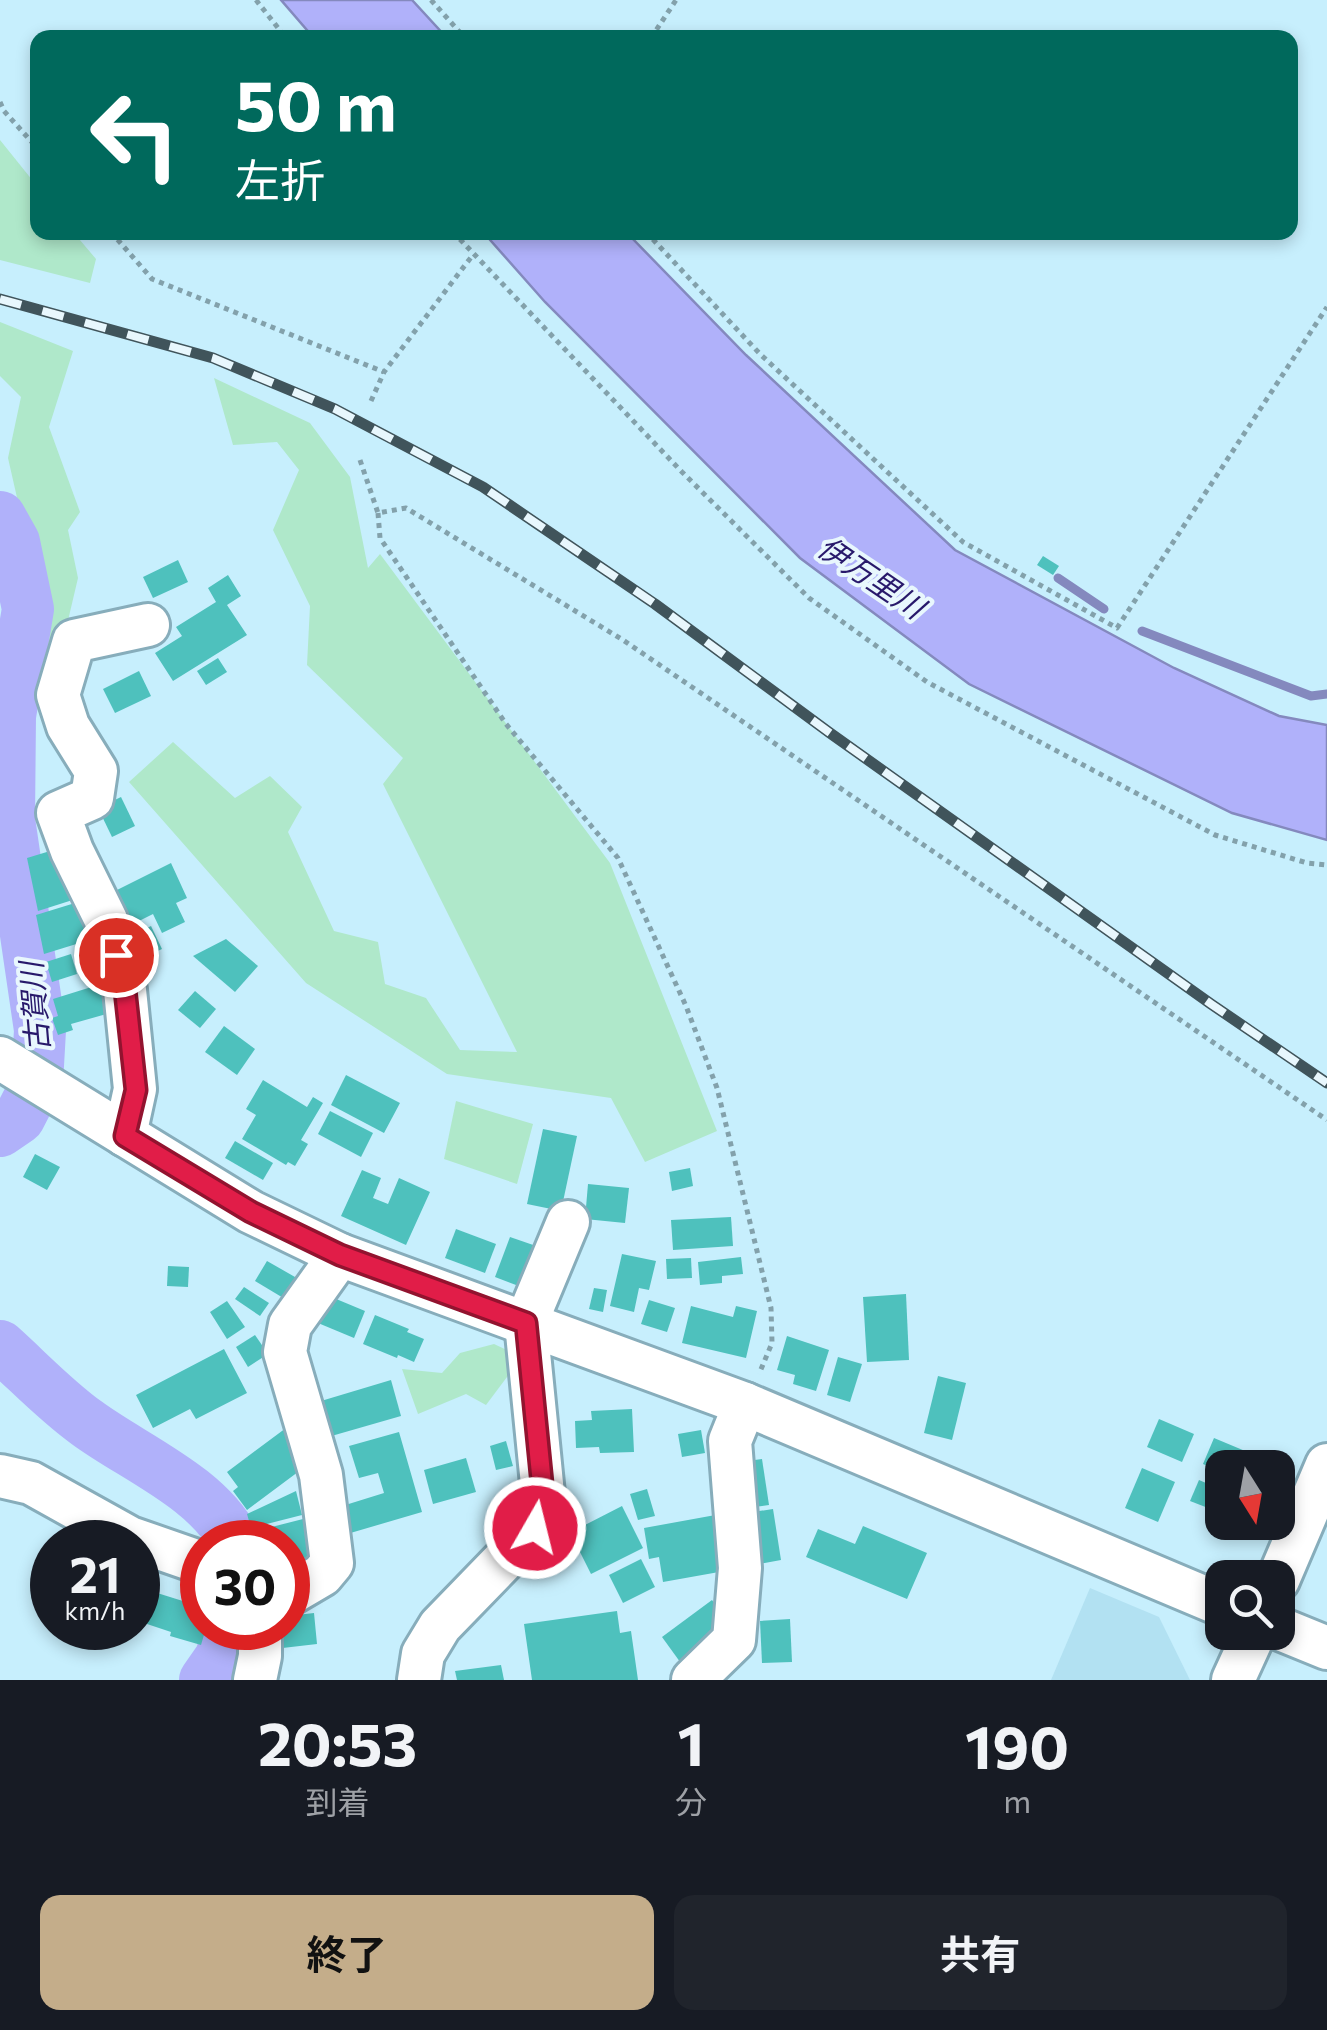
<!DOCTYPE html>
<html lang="ja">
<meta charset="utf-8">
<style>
body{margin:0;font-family:Commissioner,"Noto Sans JP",sans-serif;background:#20242c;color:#f1f3f6;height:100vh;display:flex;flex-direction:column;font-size:38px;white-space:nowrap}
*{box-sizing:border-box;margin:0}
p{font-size:32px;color:#9ea1a6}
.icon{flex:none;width:55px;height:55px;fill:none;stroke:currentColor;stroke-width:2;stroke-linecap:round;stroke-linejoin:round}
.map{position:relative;height:1680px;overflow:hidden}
.sheet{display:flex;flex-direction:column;background:#171b24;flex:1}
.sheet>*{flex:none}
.banner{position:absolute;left:30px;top:30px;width:1268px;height:210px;border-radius:20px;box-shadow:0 5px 15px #0003;background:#00695c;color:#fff;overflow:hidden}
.needle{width:65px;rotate:169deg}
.fabs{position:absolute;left:1205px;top:1450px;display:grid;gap:20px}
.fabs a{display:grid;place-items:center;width:90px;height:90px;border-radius:20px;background:#171b24;box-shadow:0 5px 15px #0003;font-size:50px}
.speed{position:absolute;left:30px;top:1520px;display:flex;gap:20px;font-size:50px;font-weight:700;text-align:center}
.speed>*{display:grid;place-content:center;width:130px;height:130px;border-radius:50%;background:#171b24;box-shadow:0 5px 15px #0003;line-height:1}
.speed small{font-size:25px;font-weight:400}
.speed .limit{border:15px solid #d22;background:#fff;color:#111}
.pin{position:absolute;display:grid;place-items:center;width:85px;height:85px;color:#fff;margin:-42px;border:5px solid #fff;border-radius:50%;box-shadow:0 2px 10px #0007}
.me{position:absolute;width:110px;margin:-55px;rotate:8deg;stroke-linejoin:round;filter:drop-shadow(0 0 8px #0008)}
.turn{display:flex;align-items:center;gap:35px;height:210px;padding:0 40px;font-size:45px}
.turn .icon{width:130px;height:130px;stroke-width:2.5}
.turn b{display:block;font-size:70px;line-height:85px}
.eta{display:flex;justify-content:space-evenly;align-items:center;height:170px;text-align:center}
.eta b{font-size:60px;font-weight:700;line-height:70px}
.button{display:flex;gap:20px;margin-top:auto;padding:20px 40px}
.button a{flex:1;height:115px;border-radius:20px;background:#c4ad8a;color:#111;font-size:40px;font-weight:700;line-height:115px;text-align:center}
.button a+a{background:#20242c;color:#f1f3f6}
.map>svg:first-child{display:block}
</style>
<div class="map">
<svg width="1327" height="1680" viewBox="0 0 1327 1680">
<rect width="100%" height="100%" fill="#c7effd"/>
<path fill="#b2e1f2" d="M1090 1588 1159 1617 1190 1680H1051Z"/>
<g fill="#afe8ca">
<path d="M0 140 37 186 38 232 74 233 96 259 90 283 0 260Z"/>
<path d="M0 322 73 351 49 427 80 512 68 530 78 578 49 701 26 674 38 590 8 458 21 397 0 376Z"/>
<path d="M214 378 310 423 350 477 368 568 380 554 610 863 717 1131 645 1162 611 1098 447 1074 306 983 129 782 173 742 235 798 270 776 302 807 288 832 334 931 378 942 385 984 426 998 460 1050 517 1052 383 784 403 758 307 665 310 606 273 530 299 470 277 442 233 445Z"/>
<path d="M456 1101 533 1124 517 1184 444 1159Z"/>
<path d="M494 1344 522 1357 486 1405 466 1394 418 1414 402 1369 442 1373 460 1353Z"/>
</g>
<g fill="#b0b1fa" stroke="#8489be" stroke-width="2.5">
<path d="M281 0H412L446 37H313Z"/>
<path d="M484 233H627L746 355 955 550 1174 668 1279 716 1327 725V840L1232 813 969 684 800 558 545 302Z"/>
</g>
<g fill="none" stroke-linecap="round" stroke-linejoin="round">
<g stroke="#8489be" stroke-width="9">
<path d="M1058 578 1104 609"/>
<path d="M1142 631 1311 696 1327 694"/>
</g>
<g stroke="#b0b1fa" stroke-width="52">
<path d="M0 517 14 542 28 609 10 716 9 819 40 1030 37 1083 19 1118 0 1131"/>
<path d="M0 1346C28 1371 56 1401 87 1423 133 1457 209 1488 235 1542"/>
<path d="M205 1680 221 1657 229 1628"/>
</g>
</g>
<g fill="#4ec1bd">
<path d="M1043 556 1059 566 1053 575 1037 565Z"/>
<path d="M178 560 188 582 153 598 143 577Z"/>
<path d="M228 575 241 596 227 605 247 635 173 681 155 653 182 636 176 627 216 602 208 588Z"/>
<path d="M218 658 227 672 206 685 197 671Z"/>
<path d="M139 671 151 696 115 713 103 689Z"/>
<path d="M121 797 135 826 112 837 98 808Z"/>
<path d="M60 848 82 897 38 911 27 858Z"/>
<path d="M171 863 187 898 176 903 185 922 162 933 153 914 133 924 117 890Z"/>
<path d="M88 899 99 937 44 954 36 915Z"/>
<path d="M151 926 162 949 140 959 129 937Z"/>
<path d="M226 939 258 966 235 992 193 956Z"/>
<path d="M71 954 77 974 52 982 46 962Z"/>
<path d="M101 984 110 1013 71 1024 73 1030 58 1035 52 1018 58 1016 53 999Z"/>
<path d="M195 991 216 1009 200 1028 178 1010Z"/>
<path d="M224 1026 255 1049 237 1075 205 1052Z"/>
<path d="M346 1075 400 1103 384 1133 331 1105Z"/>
<path d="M263 1080 307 1107 313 1097 323 1103 301 1140 308 1144 295 1166 288 1162 286 1165 242 1139 256 1115 246 1109Z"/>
<path d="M330 1111 373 1133 361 1157 318 1134Z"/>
<path d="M543 1129 577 1136 561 1211 527 1204Z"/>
<path d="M235 1141 273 1163 263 1180 225 1158Z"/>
<path d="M35 1154 60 1167 47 1190 23 1177Z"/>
<path d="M690 1168 693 1186 672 1191 669 1172Z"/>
<path d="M362 1170 381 1178 373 1198 388 1204 399 1178 430 1192 406 1245 341 1216Z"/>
<path d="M588 1184 629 1188 625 1223 585 1219Z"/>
<path d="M731 1217 733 1246 673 1250 671 1220Z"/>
<path d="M456 1229 496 1244 485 1273 445 1258Z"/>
<path d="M510 1237 539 1247 524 1288 495 1277Z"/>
<path d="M622 1254 656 1261 649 1290 639 1288 634 1312 610 1306Z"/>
<path d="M741 1257 743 1274 722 1276V1283L700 1285 698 1262Z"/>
<path d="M691 1258 692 1278 667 1279 666 1259Z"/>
<path d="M267 1261 302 1281 290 1302 255 1281Z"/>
<path d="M168 1266 189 1267 188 1287 167 1286Z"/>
<path d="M244 1287 269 1303 260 1316 235 1299Z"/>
<path d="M594 1288 607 1290 603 1312 589 1309Z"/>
<path d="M906 1294 909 1360 867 1362 863 1297Z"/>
<path d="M329 1296 365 1311 354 1338 318 1323Z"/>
<path d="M649 1300 675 1308 667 1332 641 1324Z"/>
<path d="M227 1301 245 1327 227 1339 210 1312Z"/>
<path d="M691 1306 733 1317 736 1306 757 1311 746 1358 682 1343Z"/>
<path d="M375 1315 409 1329 407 1332 424 1339 414 1362 398 1355 397 1358 363 1344Z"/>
<path d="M255 1335 268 1354 248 1367 236 1347Z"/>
<path d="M787 1336 829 1350 816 1391 793 1384 795 1375 777 1370Z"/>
<path d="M224 1349 247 1393 196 1419 190 1409 153 1428 136 1395Z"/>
<path d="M838 1357 862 1364 850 1402 827 1395Z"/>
<path d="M938 1376 966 1383 952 1440 924 1433Z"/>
<path d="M391 1380 401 1416 321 1439 311 1404Z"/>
<path d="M632 1409 634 1452 600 1453 599 1447 576 1448 575 1421 592 1420 591 1411Z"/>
<path d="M1159 1419 1194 1434 1182 1462 1147 1447Z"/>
<path d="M286 1428 306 1466 247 1510 233 1491 238 1487 227 1472Z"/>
<path d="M701 1430 705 1453 682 1457 678 1434Z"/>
<path d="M399 1432 422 1512 347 1534 339 1507 384 1493 378 1473 359 1478 349 1446Z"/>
<path d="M1214 1438 1276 1464 1274 1468H1222V1472L1203 1464Z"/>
<path d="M506 1441 513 1466 496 1470 490 1446Z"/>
<path d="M466 1458 476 1492 433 1504 424 1470Z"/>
<path d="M762 1459 769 1505 747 1508 740 1462Z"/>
<path d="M1142 1468 1175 1482 1158 1522 1125 1508Z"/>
<path d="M1199 1480 1222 1490 1221 1513 1190 1501Z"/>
<path d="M647 1489 655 1516 638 1520 630 1494Z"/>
<path d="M296 1491 302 1515 251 1528 247 1514Z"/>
<path d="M622 1506 643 1548 591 1574 573 1538 586 1531 583 1526Z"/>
<path d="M773 1509 781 1560 754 1565 746 1513Z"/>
<path d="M721 1514 728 1549 715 1552 719 1572 663 1582 659 1557 649 1559 644 1528Z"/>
<path d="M303 1519 315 1565 288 1580V1542H254L252 1532Z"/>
<path d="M863 1526 927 1553 907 1599 806 1557 818 1529 855 1544Z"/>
<path d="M641 1559 655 1587 623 1603 609 1575Z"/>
<path d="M138 1587 202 1607V1628H206L201 1645 170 1636 171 1632 138 1621Z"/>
<path d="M712 1600 728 1621 683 1666 662 1637Z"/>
<path d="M617 1611 620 1633 631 1631 638 1680H532L524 1624Z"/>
<path d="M314 1613 317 1644 274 1649 271 1628H288V1616Z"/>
<path d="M790 1619 792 1662 762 1663 760 1621Z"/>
<path d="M501 1665 504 1680H457L455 1671Z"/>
</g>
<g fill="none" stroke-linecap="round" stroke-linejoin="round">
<g stroke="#87adbb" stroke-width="48">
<g id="minor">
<path d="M0 1058 251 1212 340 1255 745 1404 1222 1605"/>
<path d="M125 1135 135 1089 125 990 106 920 72 851 58 813 92 798 96 771 68 726 58 695 74 641 148 625"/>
<path d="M0 1476 31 1483 130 1538 202 1563"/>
<path d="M1278 1580 1327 1465"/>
<path d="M288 1595 322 1575 332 1563 321 1475 285 1352 290 1325 340 1255"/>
<path d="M1278 1628 1327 1648"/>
<path d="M255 1680 260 1656V1628"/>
<path d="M419 1680 423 1654 440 1626 535 1528 543 1494 526 1323 568 1222"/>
<path d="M693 1680 734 1640 740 1568 730 1441 745 1404"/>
<path d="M1233 1680 1255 1632"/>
</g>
</g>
<g stroke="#83a1ab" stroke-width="5" stroke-dasharray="5 5" stroke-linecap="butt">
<path d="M256 0 286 38"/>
<path d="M431 0 465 38"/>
<path d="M651 38 676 0"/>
<path d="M0 102 4 111 38 149"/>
<path d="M111 232 152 279 384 372"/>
<path d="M453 232 682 472 809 598 927 682 1215 835 1307 863 1327 865"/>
<path d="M646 232 760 354 963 542 1117 628 1327 307"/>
<path d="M371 401 384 372 472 256"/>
<path d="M360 460 378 513 406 508 623 640 1327 1120"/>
<path d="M378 513 380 538 506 724 618 858 686 1006 717 1088 771 1308 772 1343 759 1374"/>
</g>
<use href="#minor" stroke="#fff" stroke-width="42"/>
<g stroke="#40545b" stroke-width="11">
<path id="rail" d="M0 299 213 358 335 409 483 487 655 604 830 733 1211 1004 1327 1083"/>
</g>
<use href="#rail" stroke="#e8f7fd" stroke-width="8" stroke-dasharray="22" stroke-linecap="butt"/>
</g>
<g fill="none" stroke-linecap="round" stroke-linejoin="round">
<g stroke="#92132f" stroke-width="25">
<path id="route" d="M116 955 125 990 136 1090 125 1136 251 1212 340 1255 526 1323 543 1494 535 1528"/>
</g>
<use href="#route" stroke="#e11d48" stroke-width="18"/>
</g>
<g text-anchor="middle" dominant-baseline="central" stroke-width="8" stroke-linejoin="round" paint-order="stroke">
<g font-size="30" font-style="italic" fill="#28196b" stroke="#e8f7fd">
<text transform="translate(872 576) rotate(34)">伊万里川</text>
<text transform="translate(33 1007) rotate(-95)">古賀川</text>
</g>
</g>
</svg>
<div class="fabs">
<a><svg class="needle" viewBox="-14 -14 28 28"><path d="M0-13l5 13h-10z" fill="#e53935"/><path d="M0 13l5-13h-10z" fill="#9ea1a6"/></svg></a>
<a><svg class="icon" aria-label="search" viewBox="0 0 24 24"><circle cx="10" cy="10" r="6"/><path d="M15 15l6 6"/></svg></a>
</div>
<div class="speed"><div>21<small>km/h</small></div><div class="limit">30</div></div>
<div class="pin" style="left:116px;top:955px;background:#d93025"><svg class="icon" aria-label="arrive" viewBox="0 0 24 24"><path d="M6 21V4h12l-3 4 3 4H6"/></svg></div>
<svg class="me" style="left:535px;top:1528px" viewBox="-20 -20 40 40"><circle r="17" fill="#e11d48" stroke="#fff" stroke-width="3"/><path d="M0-11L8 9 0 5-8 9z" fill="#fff"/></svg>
<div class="banner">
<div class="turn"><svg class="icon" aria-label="left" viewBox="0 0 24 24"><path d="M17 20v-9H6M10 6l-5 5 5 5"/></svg><div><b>50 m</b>左折</div></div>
</div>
</div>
<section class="sheet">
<div class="eta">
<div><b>20:53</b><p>到着</p></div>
<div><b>1</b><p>分</p></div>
<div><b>190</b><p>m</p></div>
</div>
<div class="button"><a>終了</a><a>共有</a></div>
</section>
